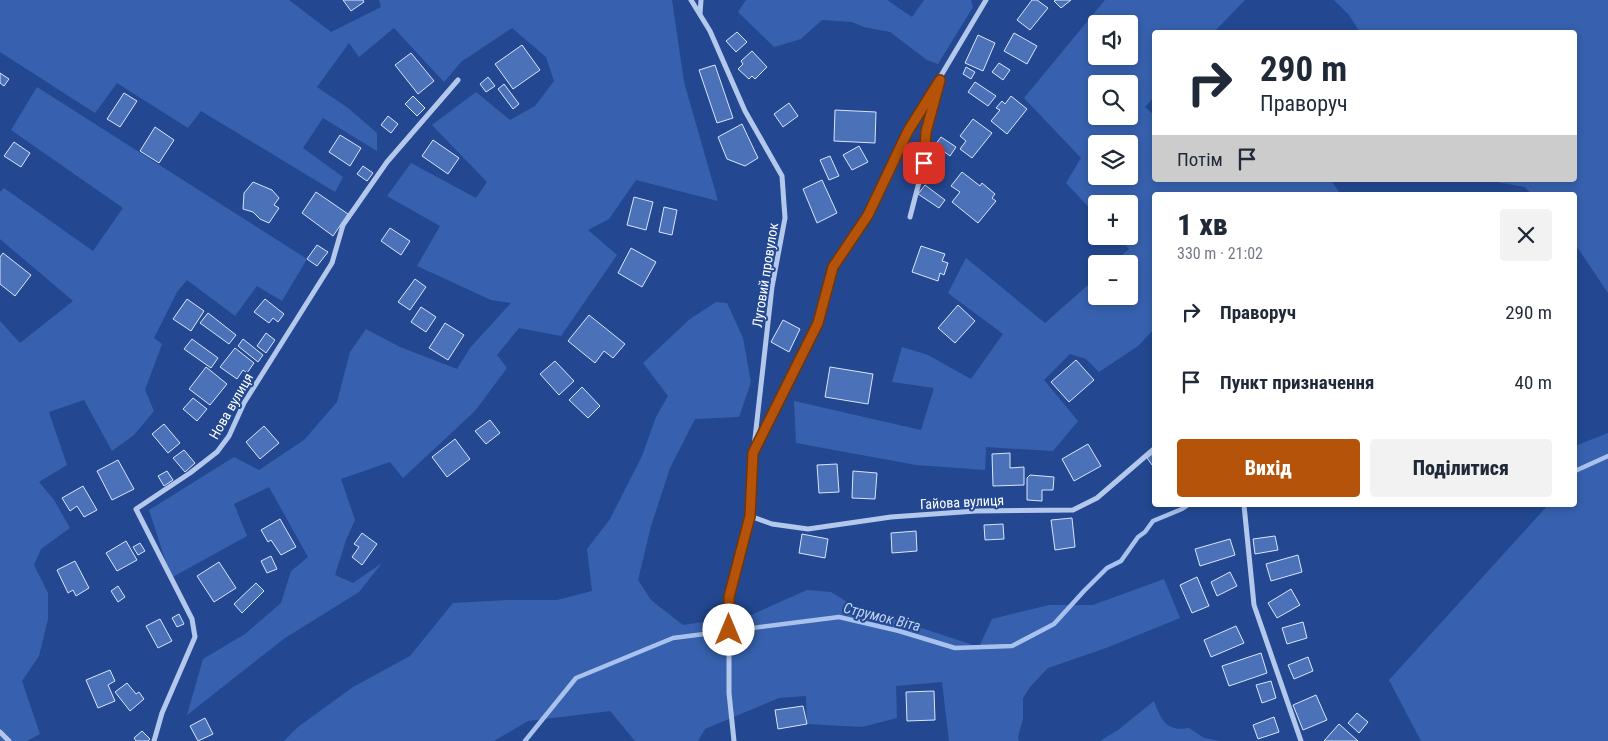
<!DOCTYPE html>
<html lang="uk">
<meta charset="utf-8">
<style>
body{margin:0;font-family:"Roboto Condensed",sans-serif;background:#f2f2f3;color:#1f2937;height:100vh;display:flex;flex-direction:column;font-size:19px;white-space:nowrap}
*{box-sizing:border-box;margin:0}
p{font-size:16px;color:#747a83}
.icon{flex:none;width:28px;height:28px;fill:none;stroke:currentColor;stroke-width:2;stroke-linecap:round;stroke-linejoin:round}
.map{position:relative;flex:1;overflow:hidden}
.details{position:absolute;left:1152px;top:192px;width:425px;height:315px;display:flex;flex-direction:column;background:#fff;border-radius:5px;box-shadow:0 2px 8px #0003}
.details>*{flex:none}
.guide{position:absolute;left:1152px;top:30px;width:425px;height:152px;border-radius:5px;box-shadow:0 2px 8px #0003;background:#fff;color:#1f2937;overflow:hidden}
.tools{position:absolute;left:1088px;top:15px;display:grid;gap:10px}
.tools a{display:grid;place-items:center;width:50px;height:50px;border-radius:5px;background:#fff;box-shadow:0 2px 8px #0003;font-size:25px}
.pin{position:absolute;display:grid;place-items:center;width:42px;height:42px;color:#fff;margin:-21px;border-radius:10px;box-shadow:0 2px 8px #0006}
.me{position:absolute;width:55px;margin:-28px;rotate:0deg;stroke-linejoin:round;filter:drop-shadow(0 0 4px #0008)}
.turn{display:flex;align-items:center;gap:18px;height:105px;padding:0 25px;font-size:22px}
.turn .icon{width:65px;height:65px;stroke-width:2.5}
.turn b{display:block;font-size:35px;line-height:42px}
.then{display:flex;align-items:center;height:48px;padding:0 25px;background:#0003;gap:10px;font-size:19px}
.round{display:grid;place-items:center;flex:none;width:52px;height:52px;border-radius:5px;background:#f2f2f3}
.summary{display:flex;align-items:center;justify-content:space-between;height:85px;padding:0 25px}
h1{font-size:30px;font-weight:800;line-height:38px}
.primary-button{display:flex;gap:10px;margin-top:auto;padding:10px 25px}
.primary-button a{flex:1;height:58px;border-radius:5px;background:#b45309;color:#fff;font-size:20px;font-weight:800;line-height:58px;text-align:center}
.primary-button a+a{background:#f2f2f3;color:#1f2937}
ul{padding:0;list-style:none}
li{display:flex;align-items:center;gap:15px;height:70px;padding:0 25px}
li div{flex:1}
li b{display:block;font-size:19px}
li em{font-style:normal}
.map>svg:first-child{display:block}
</style>
<div class="map">
<svg width="1608" height="741" viewBox="0 0 1608 741">
<rect width="100%" height="100%" fill="#234891"/>
<g fill="#3761ae" fill-rule="evenodd">
<path d="M0 0H289L331 32 381 7 379 0H672L684 82 718 201 636 180 609 219 588 230 617 255 561 336 519 328 497 355 507 368 475 411 403 478 390 462 341 479 355 520 346 540 335 575 353 583 382 563 359 592 285 638 187 715 203 659 245 634 281 603 291 571 308 557 269 487 234 504 247 536 171 578 149 510 234 457 259 470 304 440 337 402 350 352 366 329 400 347 457 369 470 348 511 303 491 300 417 266 440 226 387 196 411 163 476 198 487 182 432 125 476 92 510 120 535 106 554 81 546 57 512 28 461 62 444 82 394 28 359 57 349 43 317 87 348 108 377 133V151L323 118 303 148 343 177 335 192 201 111 188 128 117 83 95 113 0 52Z"/>
<path d="M746 0H887L912 17 924 0H971L973 7 938 64 927 60 890 32 864 27 852 22 822 20 801 39 774 47 738 12Z"/>
<path d="M1105 0H1245L1214 32H1155V96L1145 107 1155 116V180H1331L1341 195H1155V328L1138 346 1099 372 1086 359 1070 354 1044 380 1078 421 1053 451 986 447 985 470 916 465 796 443 794 401 921 430 934 388 892 382 902 347 928 355 971 379 1003 334 948 293 966 258 1045 323 1096 278V296H1129V264H1112L1129 249 1117 236H1129V204H1096V215L1066 183 1081 158 1024 98ZM1096 24H1129V56H1096ZM1096 84H1129V116H1096ZM1096 144H1129V176H1096Z"/>
<path d="M1334 0H1608V293L1575 244V195H1532L1525 187 1484 180H1575V32H1360L1349 15Z"/>
<path d="M37 87 307 259 282 301 257 286 235 316 187 280 177 292 154 338 162 344 145 390 154 411 134 435 112 451 84 400 49 412 67 465 39 482 54 500 70 528 41 549 34 565 48 593V619L39 656 22 681 40 734 27 741H0V321L20 343 73 301 0 239V192L4 188 93 251 123 208 11 130Z"/>
<path d="M716 302 727 303 743 338 751 382 739 417 695 419 670 468 651 526 638 580 651 600 683 625 751 615 807 590 831 592 852 605 979 647 992 619 1049 605H1093L1164 579 1180 618 1106 648 1048 668 1030 687 1023 698V719L1018 737 1019 741H949L942 682 896 686 897 718 862 727 807 724 806 696 779 698 705 729 698 741H635L610 711 528 721 494 741H284L298 727 353 687 410 656 453 603 508 600H557L592 591 587 549 610 519 642 456 656 417 668 396 643 363 690 319Z"/>
<path d="M1608 433V741H1421L1389 680 1548 505H1575V446Z"/>
<path d="M1154 701C1161 720 1166 732 1189 728L1204 738 1220 741H1100L1118 730Z"/>
</g>
<g fill="none" stroke-linecap="round" stroke-linejoin="round">
<g stroke="#a8c2ed" stroke-width="4.5">
<path d="M1575 471 1608 456"/>
<path d="M525 741 576 678 673 638 839 617 899 631 955 648 1012 646 1054 624 1084 591 1107 568 1121 561 1138 537 1145 532 1153 521 1182 509 1188 505"/>
</g>
</g>
<g fill="#4b71b8" stroke="#d9e5f9">
<path d="M343 0H363L364 2 351 11Z"/>
<path d="M1032 0H1037L1048 8 1030 30 1017 20Z"/>
<path d="M1056 0H1071L1061 8 1054 1Z"/>
<path d="M737 32 747 42 736 52 726 41Z"/>
<path d="M1014 33 1037 46 1027 64 1004 51Z"/>
<path d="M978 35 995 43 983 71 965 63Z"/>
<path d="M522 45 540 70 513 89 495 64Z"/>
<path d="M752 51 767 67 755 79 752 76 749 79 738 69 743 64 741 61Z"/>
<path d="M411 53 434 81 418 94 395 65Z"/>
<path d="M999 63 1010 70 1003 80 992 72Z"/>
<path d="M715 65 733 118 717 123 699 70Z"/>
<path d="M966 67 975 72 971 79 963 74Z"/>
<path d="M0 73 9 79 4 86 0 83Z"/>
<path d="M488 77 495 86 486 92 480 84Z"/>
<path d="M975 82 996 96 988 106 968 92Z"/>
<path d="M504 84 519 104 513 109 498 89Z"/>
<path d="M124 93 137 101 120 127 107 119Z"/>
<path d="M413 96 425 108 417 116 405 104Z"/>
<path d="M1011 96 1027 109 1007 134 991 121 1000 110 996 108 1002 101 1005 104Z"/>
<path d="M789 103 798 116 783 127 774 114Z"/>
<path d="M835 110 876 112 875 143 834 141Z"/>
<path d="M388 116 398 124 391 133 381 125Z"/>
<path d="M973 119 992 133 972 158 960 149 966 141 960 136Z"/>
<path d="M742 124 758 158 745 166 727 159 718 137Z"/>
<path d="M155 127 174 140 159 163 140 151Z"/>
<path d="M340 135 361 148 350 166 329 152Z"/>
<path d="M941 137 956 147 950 156 935 145Z"/>
<path d="M433 140 459 158 448 174 422 156Z"/>
<path d="M14 142 30 153 21 167 4 156Z"/>
<path d="M859 146 868 162 852 170 843 155Z"/>
<path d="M830 156 839 176 829 180 820 160Z"/>
<path d="M363 166 373 173 367 181 357 174Z"/>
<path d="M962 172 980 186 982 183 995 194 992 198 996 201 978 223 952 202 960 192 951 186Z"/>
<path d="M822 180 837 213 817 223 803 189Z"/>
<path d="M253 182 272 190 279 198 274 205 279 208 269 223 260 219 253 212 243 209 244 193Z"/>
<path d="M925 185 945 200 939 208 918 194Z"/>
<path d="M316 192 348 214 333 236 302 213Z"/>
<path d="M634 197 653 202 646 230 627 225Z"/>
<path d="M664 207 677 210 672 235 659 232Z"/>
<path d="M390 228 410 241 401 255 381 241Z"/>
<path d="M317 245 328 252 317 266 307 259Z"/>
<path d="M921 246 945 254 942 261 948 263 944 275 940 273 938 281 912 272Z"/>
<path d="M631 248 656 262 642 287 618 273Z"/>
<path d="M3 253 31 275 15 296 0 284V257Z"/>
<path d="M415 279 426 287 410 310 398 302Z"/>
<path d="M187 299 204 311 191 331 173 319Z"/>
<path d="M265 299 284 314 278 322 273 318 269 323 254 312Z"/>
<path d="M958 305 975 321 955 343 938 328Z"/>
<path d="M421 307 436 317 426 332 411 322Z"/>
<path d="M208 313 236 335 229 344 200 323Z"/>
<path d="M589 315 625 344 613 358 604 351 595 363 568 341Z"/>
<path d="M783 320 800 329 789 352 771 342Z"/>
<path d="M445 323 464 335 448 360 429 348Z"/>
<path d="M266 333 275 340 266 353 257 346Z"/>
<path d="M192 339 218 358 211 368 184 349Z"/>
<path d="M243 339 263 355 258 362 238 346Z"/>
<path d="M235 348 254 363 247 373 243 370 237 379 220 367Z"/>
<path d="M1076 360 1094 380 1069 402 1051 382Z"/>
<path d="M555 361 574 381 559 395 540 374Z"/>
<path d="M206 367 227 384 210 405 189 389Z"/>
<path d="M830 367 873 374 868 404 825 397Z"/>
<path d="M582 387 600 406 588 418 569 400Z"/>
<path d="M193 398 207 409 197 421 183 409Z"/>
<path d="M490 420 500 433 486 444 475 431Z"/>
<path d="M164 424 180 443 168 453 152 434Z"/>
<path d="M264 426 279 443 260 459 246 442Z"/>
<path d="M455 439 470 459 447 477 432 457Z"/>
<path d="M1088 444 1101 466 1074 481 1062 459Z"/>
<path d="M184 450 195 463 185 472 173 458Z"/>
<path d="M1155 452V469L1147 458Z"/>
<path d="M1010 453V468L1024 467V485L993 486 992 454Z"/>
<path d="M118 460 134 489 112 500 97 471Z"/>
<path d="M837 464 839 492 819 493 817 465Z"/>
<path d="M167 471 173 480 164 486 158 476Z"/>
<path d="M853 471 877 473 875 499 852 498Z"/>
<path d="M1030 475 1054 477 1053 490H1042V501L1027 500V478Z"/>
<path d="M83 486 97 510 84 517 77 506 70 511 62 498Z"/>
<path d="M1072 518 1075 547 1055 550 1051 520Z"/>
<path d="M280 519 296 547 281 555 271 540 268 542 261 530Z"/>
<path d="M1003 524 1004 539 985 540 984 525Z"/>
<path d="M916 531 917 551 892 553 891 533Z"/>
<path d="M362 533 377 544 362 565 352 557 359 547 354 544Z"/>
<path d="M802 534 828 539 825 558 799 553Z"/>
<path d="M1275 536 1278 550 1255 554 1253 539Z"/>
<path d="M1230 539 1235 555 1200 566 1195 549Z"/>
<path d="M126 541 137 560 117 571 106 553Z"/>
<path d="M140 543 145 551 138 555 133 547Z"/>
<path d="M1298 555 1302 572 1271 581 1266 564Z"/>
<path d="M271 556 277 569 267 573 261 561Z"/>
<path d="M75 561 89 588 76 596 73 590 68 593 57 570Z"/>
<path d="M219 562 236 588 214 602 197 576Z"/>
<path d="M1230 572 1237 586 1217 596 1211 582Z"/>
<path d="M1197 577 1209 606 1192 613 1180 585Z"/>
<path d="M256 583 264 591 242 613 234 604Z"/>
<path d="M118 586 125 597 118 602 111 591Z"/>
<path d="M1291 589 1300 605 1277 618 1268 603Z"/>
<path d="M179 614 184 624 177 627 172 618Z"/>
<path d="M160 619 172 641 158 648 146 626Z"/>
<path d="M1303 622 1307 638 1287 644 1282 628Z"/>
<path d="M1236 626 1244 643 1211 657 1204 640Z"/>
<path d="M1261 653 1267 673 1229 686 1222 666Z"/>
<path d="M1308 657 1313 671 1294 679 1288 665Z"/>
<path d="M110 670 115 681 108 685 115 701 98 708 86 680Z"/>
<path d="M1271 681 1276 698 1262 703 1256 685Z"/>
<path d="M127 683 136 694 139 692 144 699 130 711 115 692Z"/>
<path d="M934 691 935 720 907 721 906 692Z"/>
<path d="M1316 695 1327 720 1303 730 1293 705Z"/>
<path d="M803 706 807 724 778 729 775 710Z"/>
<path d="M1357 713 1368 722 1359 733 1348 723Z"/>
<path d="M1274 717 1279 732 1258 739 1253 725Z"/>
<path d="M205 718 213 734 198 741 190 726Z"/>
<path d="M1339 724 1358 741H1324Z"/>
<path d="M142 731 150 739 148 741H136L134 738Z"/>
</g>
<g fill="none" stroke-linecap="round" stroke-linejoin="round">
<g stroke="#b4c8ec" stroke-width="5">
<path d="M691 0 710 31 745 111 782 176 785 218 772 287 754 447"/>
<path d="M700 14 701 0"/>
<path d="M910 217 924 163 926 132 938 86"/>
<path d="M1244 505 1254 605 1301 741"/>
<path d="M750 516 772 524 808 529 891 517 976 511 1073 510 1097 498 1155 448"/>
<path d="M0 732 9 741"/>
<path d="M154 741 162 713 195 637 192 619 136 509 190 473 217 452 229 436 244 403 332 263 343 225 387 162 458 80"/>
<path d="M734 741 729 693V597L750 516 753 453 818 323 833 267 868 215 908 131 986 0"/>
</g>
</g>
<g fill="none" stroke-linecap="round" stroke-linejoin="round">
<g stroke="#753606" stroke-width="12">
<path id="route" d="M729 630V597L750 516 753 453 818 323 833 267 868 215 908 131 940 80 926 132 924 163"/>
</g>
<use href="#route" stroke="#b45309" stroke-width="9"/>
</g>
<g text-anchor="middle" dominant-baseline="central" stroke-width="4" stroke-linejoin="round" paint-order="stroke">
<g font-size="14" fill="#fff" stroke="#234891">
<text transform="translate(765 275) rotate(-81)">Луговий провулок</text>
<text transform="translate(231 406) rotate(-60)">Нова вулиця</text>
<text transform="translate(962 502) rotate(-3)">Гайова вулиця</text>
</g>
<g font-size="15" font-style="italic" fill="#c0d3f3" stroke="#234891">
<text transform="translate(882 617) rotate(14)">Струмок Віта</text>
</g>
</g>
</svg>
<div class="tools">
<a><svg class="icon" aria-label="sound" viewBox="0 0 24 24"><path d="M4 9h4l5-4v14l-5-4H4zM17 9q2 3 0 6"/></svg></a>
<a><svg class="icon" aria-label="search" viewBox="0 0 24 24"><circle cx="10" cy="10" r="6"/><path d="M15 15l6 6"/></svg></a>
<a><svg class="icon" aria-label="layers" viewBox="0 0 24 24"><path d="M12 4l9 5-9 5-9-5zM3 14l9 5 9-5"/></svg></a>
<a>+</a>
<a>−</a>
</div>
<div class="pin" style="left:924px;top:163px;background:#d93025"><svg class="icon" aria-label="arrive" viewBox="0 0 24 24"><path d="M6 21V4h12l-3 4 3 4H6"/></svg></div>
<svg class="me" style="left:729px;top:630px" viewBox="-20 -20 40 40"><circle r="19" fill="#fff"/><path d="M0-13L10 11 0 6-10 11z" fill="#b45309"/></svg>
<div class="guide">
<div class="turn"><svg class="icon" aria-label="right" viewBox="0 0 24 24"><path d="M7 20v-9h11M14 6l5 5-5 5"/></svg><div><b>290 m</b>Праворуч</div></div>
<div class="then">Потім<svg class="icon" aria-label="arrive" viewBox="0 0 24 24"><path d="M6 21V4h12l-3 4 3 4H6"/></svg></div>
</div>
<section class="details">
<div class="summary"><div><h1>1 хв</h1><p>330 m · 21:02</p></div><a class="round"><svg class="icon" aria-label="close" viewBox="0 0 24 24"><path d="M6 6l12 12M18 6L6 18"/></svg></a></div>
<ul>
<li><svg class="icon" aria-label="right" viewBox="0 0 24 24"><path d="M7 20v-9h11M14 6l5 5-5 5"/></svg><div><b>Праворуч</b></div><em>290 m</em></li>
<li><svg class="icon" aria-label="arrive" viewBox="0 0 24 24"><path d="M6 21V4h12l-3 4 3 4H6"/></svg><div><b>Пункт призначення</b></div><em>40 m</em></li>
</ul>
<div class="primary-button"><a>Вихід</a><a>Поділитися</a></div>
</section>
</div>
